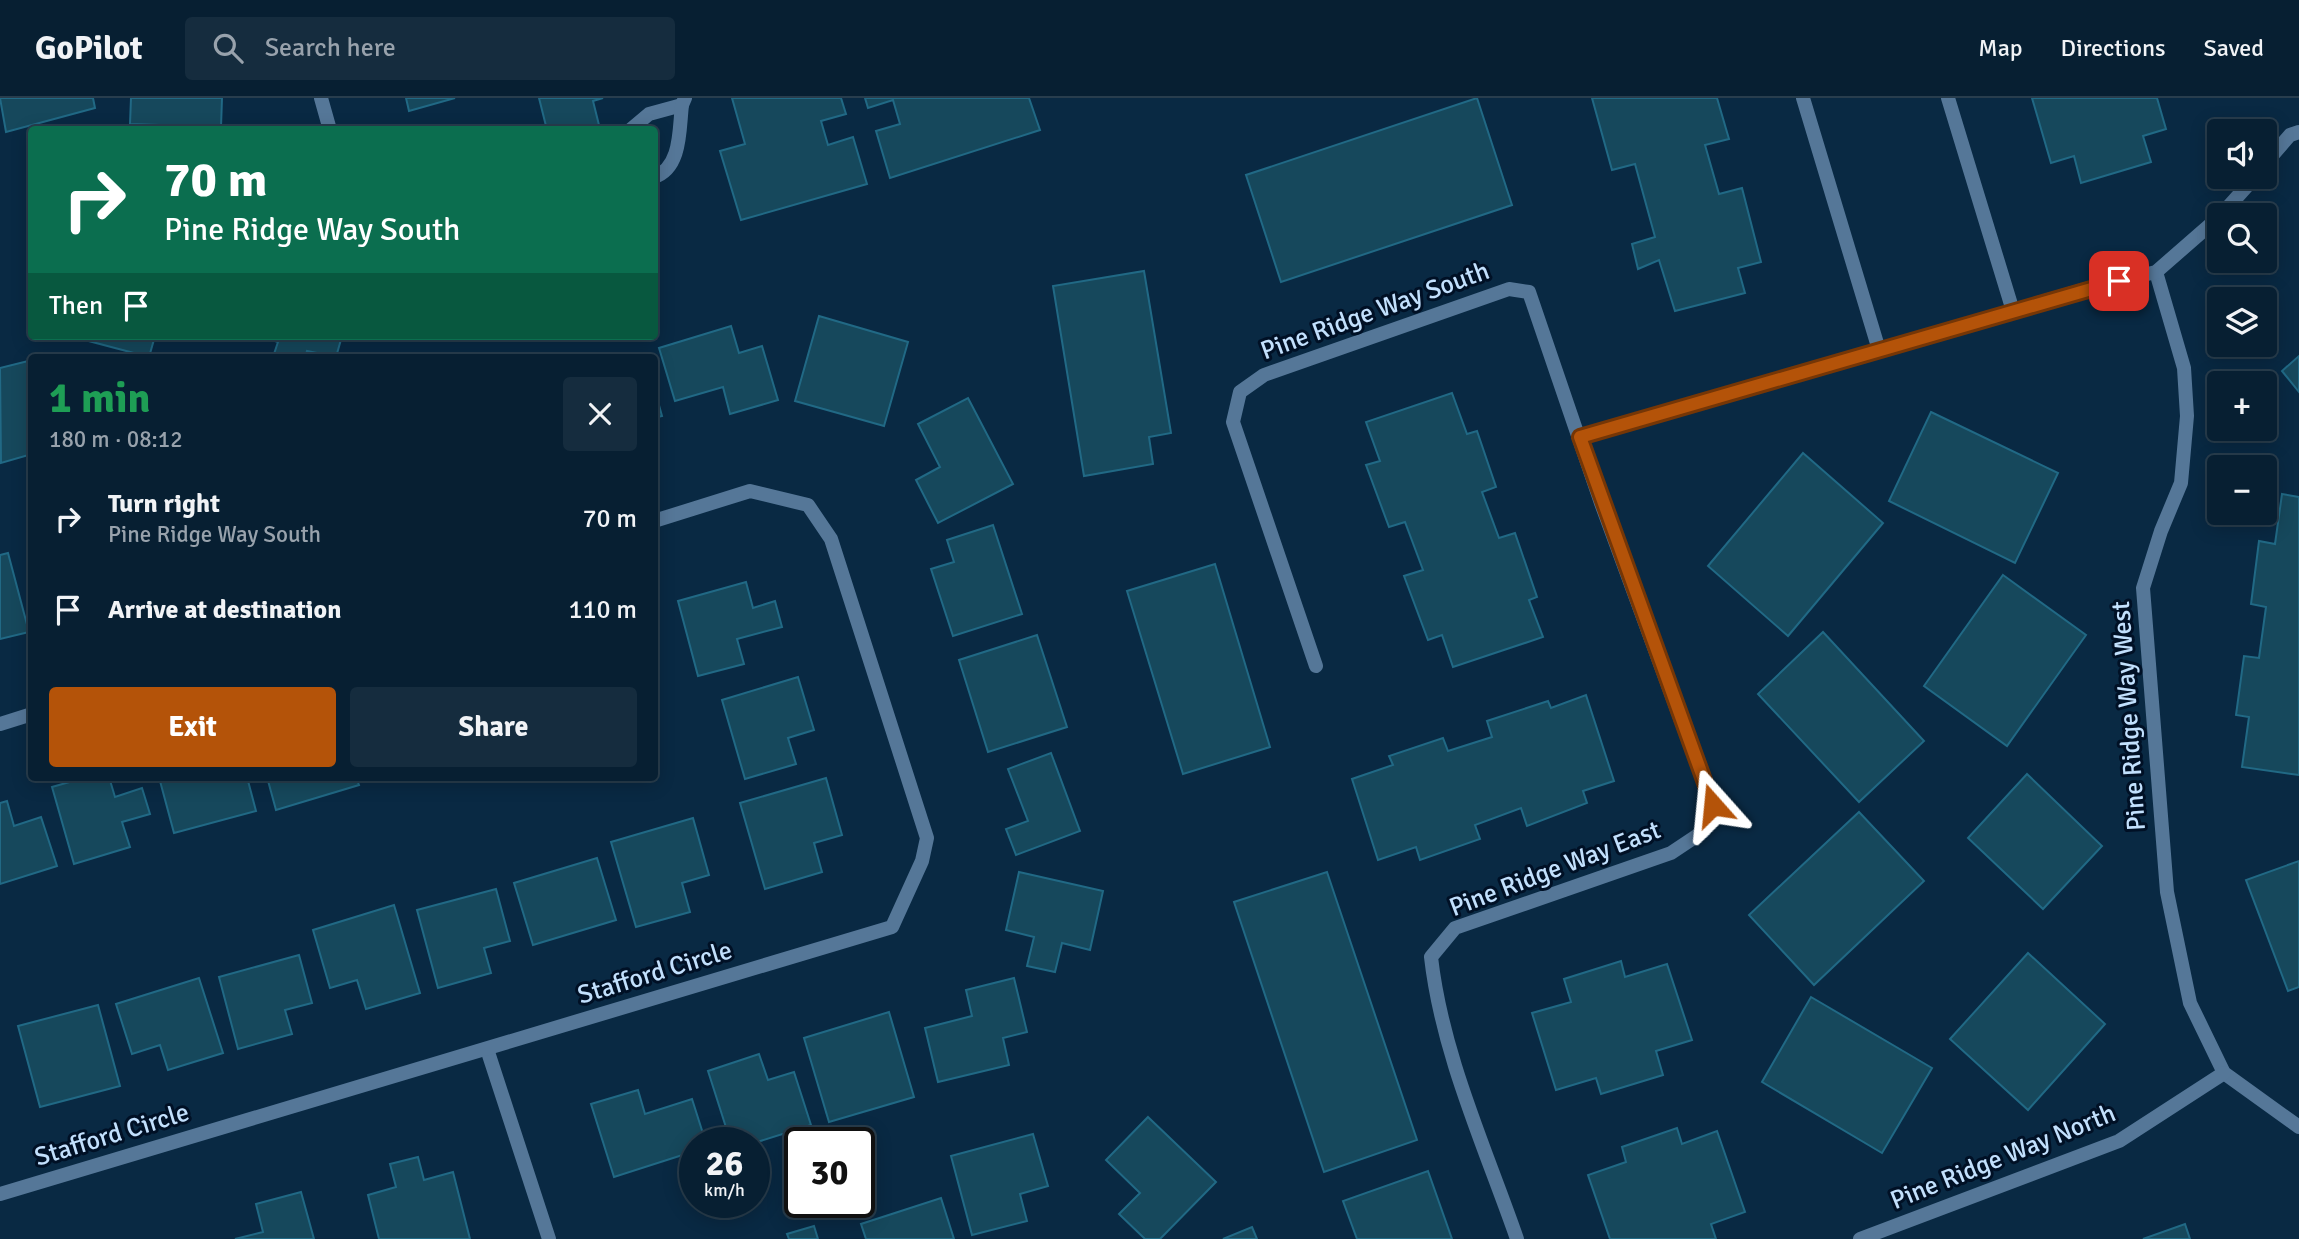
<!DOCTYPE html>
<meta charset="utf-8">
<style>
body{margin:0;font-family:Signika,sans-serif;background:#152c3e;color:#f1f3f6;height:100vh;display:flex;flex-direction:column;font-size:26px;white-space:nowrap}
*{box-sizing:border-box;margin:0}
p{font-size:23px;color:#98a2ac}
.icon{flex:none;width:38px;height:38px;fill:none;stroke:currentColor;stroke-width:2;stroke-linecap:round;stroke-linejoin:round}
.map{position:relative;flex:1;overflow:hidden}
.drawer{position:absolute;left:28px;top:256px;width:630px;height:427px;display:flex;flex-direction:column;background:#071f32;border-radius:7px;box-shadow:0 4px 18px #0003,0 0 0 2px #283d4d}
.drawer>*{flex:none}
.guide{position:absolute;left:28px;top:28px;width:630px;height:214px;border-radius:7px;box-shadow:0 4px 18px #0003,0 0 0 2px #283d4d;background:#0b6e4f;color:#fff;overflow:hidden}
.controls{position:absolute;left:2207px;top:21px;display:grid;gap:14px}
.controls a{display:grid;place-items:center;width:70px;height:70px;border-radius:7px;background:#071f32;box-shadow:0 4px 18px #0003,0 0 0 2px #283d4d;font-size:35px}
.speed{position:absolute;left:679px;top:1029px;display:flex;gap:14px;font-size:35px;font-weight:700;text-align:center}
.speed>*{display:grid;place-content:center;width:91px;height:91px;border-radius:50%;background:#071f32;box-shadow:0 4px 18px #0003,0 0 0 2px #283d4d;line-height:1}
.speed small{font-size:18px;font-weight:400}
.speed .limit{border:4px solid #111;border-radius:10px;background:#fff;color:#111}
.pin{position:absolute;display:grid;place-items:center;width:60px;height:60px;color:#fff;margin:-30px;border-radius:14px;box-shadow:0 4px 10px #0006}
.me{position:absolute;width:77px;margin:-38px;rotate:342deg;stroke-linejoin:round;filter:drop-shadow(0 0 5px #0008)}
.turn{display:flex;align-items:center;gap:24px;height:147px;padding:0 21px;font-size:32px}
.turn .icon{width:91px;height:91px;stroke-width:2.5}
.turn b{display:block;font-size:49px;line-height:60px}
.then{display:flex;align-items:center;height:66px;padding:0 21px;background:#0003;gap:14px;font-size:26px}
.round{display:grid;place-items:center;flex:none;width:74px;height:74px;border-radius:7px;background:#152c3e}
.overview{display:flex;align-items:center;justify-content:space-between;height:119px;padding:0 21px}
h1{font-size:42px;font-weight:700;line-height:52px;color:#1e9e55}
.cta{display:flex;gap:14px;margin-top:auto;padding:14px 21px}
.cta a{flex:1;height:80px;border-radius:7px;background:#b45309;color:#fff;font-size:28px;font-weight:700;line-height:80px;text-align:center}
.cta a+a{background:#152c3e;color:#f1f3f6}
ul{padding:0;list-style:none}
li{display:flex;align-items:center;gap:21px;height:91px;padding:0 21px}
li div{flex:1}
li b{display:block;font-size:26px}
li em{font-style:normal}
header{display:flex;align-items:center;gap:42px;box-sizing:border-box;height:98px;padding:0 35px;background:#071f32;border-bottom:2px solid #283d4d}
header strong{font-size:33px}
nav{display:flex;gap:38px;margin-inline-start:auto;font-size:24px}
.search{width:490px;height:63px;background:#152c3e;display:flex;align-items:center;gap:18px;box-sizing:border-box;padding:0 24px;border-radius:7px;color:#98a2ac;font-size:26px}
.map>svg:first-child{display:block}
</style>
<header>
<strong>GoPilot</strong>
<div class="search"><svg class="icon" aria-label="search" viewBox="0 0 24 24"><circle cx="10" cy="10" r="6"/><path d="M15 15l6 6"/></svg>Search here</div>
<nav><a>Map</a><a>Directions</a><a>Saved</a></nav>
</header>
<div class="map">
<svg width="2299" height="1141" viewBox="0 0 2299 1141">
<rect width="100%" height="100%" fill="#092943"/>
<g fill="#16485c" stroke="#216985" stroke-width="2">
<path d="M0 0H93L95 10 6 34Z"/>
<path d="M131 0H222L221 29 130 26Z"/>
<path d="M406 0H455L409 13Z"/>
<path d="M539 0H603L593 3 599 27 580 32H547Z"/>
<path d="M732 0H841L846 16 821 23 828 47 853 39 867 86 741 122 720 53 745 46Z"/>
<path d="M865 0H1029L1040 32 890 80 876 33 900 26 893 2 868 10Z"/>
<path d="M1477 0 1512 107 1281 184 1246 77Z"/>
<path d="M1592 0H1717L1729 41 1705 47 1719 96 1742 90 1761 164 1738 170 1745 195 1675 213 1659 162 1638 171 1632 146 1655 139 1635 66 1612 72Z"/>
<path d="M2032 0H2157L2166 31 2143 38 2151 64 2081 85 2074 58 2051 65Z"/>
<path d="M1144 173 1171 335 1149 339 1153 366 1084 378 1053 188Z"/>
<path d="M819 218 908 244 884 328 795 303Z"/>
<path d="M731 228 739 255 762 248 778 302 730 316 723 289 675 303 659 250Z"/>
<path d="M82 238H155L149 259 81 241Z"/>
<path d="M259 238H342L336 259 307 253 305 259H273L278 244Z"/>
<path d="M2299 258V294L2282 273Z"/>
<path d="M32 262V356L1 365 0 270Z"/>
<path d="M654 289 662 318 654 320Z"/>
<path d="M1452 295 1467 336 1477 333 1496 389 1482 394 1499 440 1515 435 1537 499 1529 502 1543 539 1453 569 1442 537 1428 542 1404 478 1423 472 1405 424 1389 429 1366 367 1380 363 1366 324Z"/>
<path d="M968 300 1013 386 938 425 916 382 940 369 918 326Z"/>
<path d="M1931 314 2058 375 2015 465 1889 403Z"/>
<path d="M1803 355 1883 425 1788 538 1708 468Z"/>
<path d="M2282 396 2299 399V677L2242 669 2249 619 2236 617 2244 558 2259 560 2266 509 2251 506 2259 443 2275 446Z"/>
<path d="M993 427 1022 516 953 538 931 471 954 464 947 442Z"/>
<path d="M8 455 29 534 0 541V457Z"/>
<path d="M1215 466 1270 649 1183 676 1127 493Z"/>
<path d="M2003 477 2086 537 2007 648 1924 588Z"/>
<path d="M746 484 753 510 775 503 782 529 737 541 744 566 698 578 678 503Z"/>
<path d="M1823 534 1924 643 1859 704 1758 596Z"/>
<path d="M1037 537 1067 629 988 654 959 562Z"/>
<path d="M798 579 814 632 788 640 796 666 745 681 722 602Z"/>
<path d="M1586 597 1614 683 1583 693 1587 705 1527 728 1521 710 1475 727 1480 741 1420 762 1416 749 1378 762 1352 681 1393 667 1389 658 1443 640 1448 653 1492 639 1487 623 1548 603 1551 610Z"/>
<path d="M1051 655 1080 733 1016 757 1006 731 1028 723 1008 671Z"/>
<path d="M2027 676 2102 748 2043 811 1968 740Z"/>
<path d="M87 679H109L115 699 142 690 150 716 122 724 130 749 74 766 52 689Z"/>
<path d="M175 679H247L256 713 174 735 160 683Z"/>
<path d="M267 679H356L359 687 276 712Z"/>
<path d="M826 680 842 737 814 745 822 774 765 791 740 705Z"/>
<path d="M7 703 14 728 41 719 57 768 0 786V705Z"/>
<path d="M1859 714 1924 783 1814 887 1749 817Z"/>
<path d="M693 720 709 777 682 785 690 814 636 829 611 744Z"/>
<path d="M597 760 616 822 533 847 514 785Z"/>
<path d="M2299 763V889L2288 893 2246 782Z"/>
<path d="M1019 774 1103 793 1090 852 1062 845 1055 874 1027 868 1034 839 1006 832Z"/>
<path d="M1327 774 1417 1042 1324 1074 1234 804Z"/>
<path d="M496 791 510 843 484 850 491 875 438 890 417 812Z"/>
<path d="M394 807 420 895 366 911 357 882 330 890 313 832Z"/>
<path d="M2028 855 2105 926 2028 1012 1950 941Z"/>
<path d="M299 857 312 905 285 912 292 936 238 951 219 879Z"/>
<path d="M1621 863 1625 879 1667 866 1692 942 1656 953 1663 977 1601 996 1596 980 1556 992 1532 915 1571 904 1564 881Z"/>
<path d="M199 880 223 955 168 972 160 947 132 956 116 906Z"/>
<path d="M1014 880 1027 934 1003 940 1009 967 938 984 925 930 972 918 966 892Z"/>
<path d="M1811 899 1932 970 1882 1055 1762 984Z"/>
<path d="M98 907 120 988 40 1009 18 928Z"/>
<path d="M889 914 914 999 829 1024 804 940Z"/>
<path d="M759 956 768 982 794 974 811 1027 754 1045H731L708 973Z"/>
<path d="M638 992 645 1016 692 1001 706 1045H695V1053L614 1079 591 1006Z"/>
<path d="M1148 1019 1216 1084 1160 1141H1145L1119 1116 1140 1095 1106 1062Z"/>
<path d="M1677 1030 1682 1046 1717 1033 1745 1114 1711 1126 1716 1141H1610L1588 1077 1626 1064 1622 1049Z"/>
<path d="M1033 1036 1048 1088 1020 1096 1027 1123 972 1137 951 1058Z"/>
<path d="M418 1059 424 1082 453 1074 470 1141H379L368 1097 396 1089 390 1066Z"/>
<path d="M1428 1073 1452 1141H1357L1343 1103Z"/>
<path d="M301 1094 314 1141H235L263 1134 256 1106Z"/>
<path d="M941 1100 954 1141H866L861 1126Z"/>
<path d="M2185 1126 2190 1141H2143Z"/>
<path d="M814 1128 818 1141H789L787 1136Z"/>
<path d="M1252 1129 1257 1141H1223Z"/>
</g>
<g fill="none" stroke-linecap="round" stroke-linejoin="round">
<g stroke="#557798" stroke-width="14">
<path d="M1803 0 1879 252"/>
<path d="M1948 0 2013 213"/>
<path d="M630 32 649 16 682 7"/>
<path d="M654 79C682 70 679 30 682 7L685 0"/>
</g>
<g stroke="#557798" stroke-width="14">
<path d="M321 0 330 32"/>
<path d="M2264 67 2290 37 2299 34"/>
<path d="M2221 117 2255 79"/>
<path d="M2156 174 2184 270 2187 318 2181 385 2161 433 2143 490 2167 794 2190 905 2224 975 2299 1029"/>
<path d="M1580 339 2100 187 2156 174 2219 119"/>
<path d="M1316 568 1233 324 1240 294 1264 277 1509 191 1529 194 1601 405 1712 707 1704 733 1671 755 1455 830 1431 859C1442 956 1485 1049 1517 1141"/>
<path d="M0 626 32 616"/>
<path d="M487 951 549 1141"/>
<path d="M0 1096 892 829 922 763 927 740 831 441 808 407 750 393 654 423"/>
<path d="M1860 1141 2119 1043 2224 975"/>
</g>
</g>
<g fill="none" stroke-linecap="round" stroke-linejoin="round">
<g stroke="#753606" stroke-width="18">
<path id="route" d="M1713 707 1580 339 2119 183"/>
</g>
<use href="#route" stroke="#b45309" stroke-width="12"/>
</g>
<g text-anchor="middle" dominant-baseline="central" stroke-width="6" stroke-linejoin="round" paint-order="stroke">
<g font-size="26" fill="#c2e0fd" stroke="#001025">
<text transform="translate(1375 213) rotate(-20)">Pine Ridge Way South</text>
<text transform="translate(2129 618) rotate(-94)">Pine Ridge Way West</text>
<text transform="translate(1555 771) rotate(-21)">Pine Ridge Way East</text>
<text transform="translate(655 875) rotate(-17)">Stafford Circle</text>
<text transform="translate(112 1037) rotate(-17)">Stafford Circle</text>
<text transform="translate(2003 1059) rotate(-22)">Pine Ridge Way North</text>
</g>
</g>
</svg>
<div class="controls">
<a><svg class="icon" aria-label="sound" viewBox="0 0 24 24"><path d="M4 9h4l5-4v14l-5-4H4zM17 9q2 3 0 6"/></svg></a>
<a><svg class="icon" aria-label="search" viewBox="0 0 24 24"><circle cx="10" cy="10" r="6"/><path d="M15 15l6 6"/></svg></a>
<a><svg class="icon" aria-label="layers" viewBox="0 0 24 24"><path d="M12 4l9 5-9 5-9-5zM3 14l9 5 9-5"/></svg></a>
<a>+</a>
<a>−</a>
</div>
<div class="speed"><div>26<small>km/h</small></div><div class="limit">30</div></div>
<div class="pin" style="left:2119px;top:183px;background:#d93025"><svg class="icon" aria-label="arrive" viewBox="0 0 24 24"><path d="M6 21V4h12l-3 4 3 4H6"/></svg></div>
<svg class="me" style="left:1713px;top:707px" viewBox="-20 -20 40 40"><path d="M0-17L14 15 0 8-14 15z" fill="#b45309" stroke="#fff" stroke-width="4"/></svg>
<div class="guide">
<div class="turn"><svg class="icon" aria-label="right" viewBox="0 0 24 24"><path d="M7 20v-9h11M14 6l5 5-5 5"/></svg><div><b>70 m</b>Pine Ridge Way South</div></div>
<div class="then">Then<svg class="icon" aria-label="arrive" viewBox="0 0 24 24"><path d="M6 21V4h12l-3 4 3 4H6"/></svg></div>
</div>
<section class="drawer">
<div class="overview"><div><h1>1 min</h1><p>180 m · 08:12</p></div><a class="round"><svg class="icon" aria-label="close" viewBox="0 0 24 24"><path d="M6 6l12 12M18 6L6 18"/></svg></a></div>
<ul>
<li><svg class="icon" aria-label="right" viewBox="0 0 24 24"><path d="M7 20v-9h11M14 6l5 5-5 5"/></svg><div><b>Turn right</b><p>Pine Ridge Way South</p></div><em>70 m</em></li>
<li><svg class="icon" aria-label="arrive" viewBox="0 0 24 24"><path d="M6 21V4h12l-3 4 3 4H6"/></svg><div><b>Arrive at destination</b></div><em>110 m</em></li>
</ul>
<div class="cta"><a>Exit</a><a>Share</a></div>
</section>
</div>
